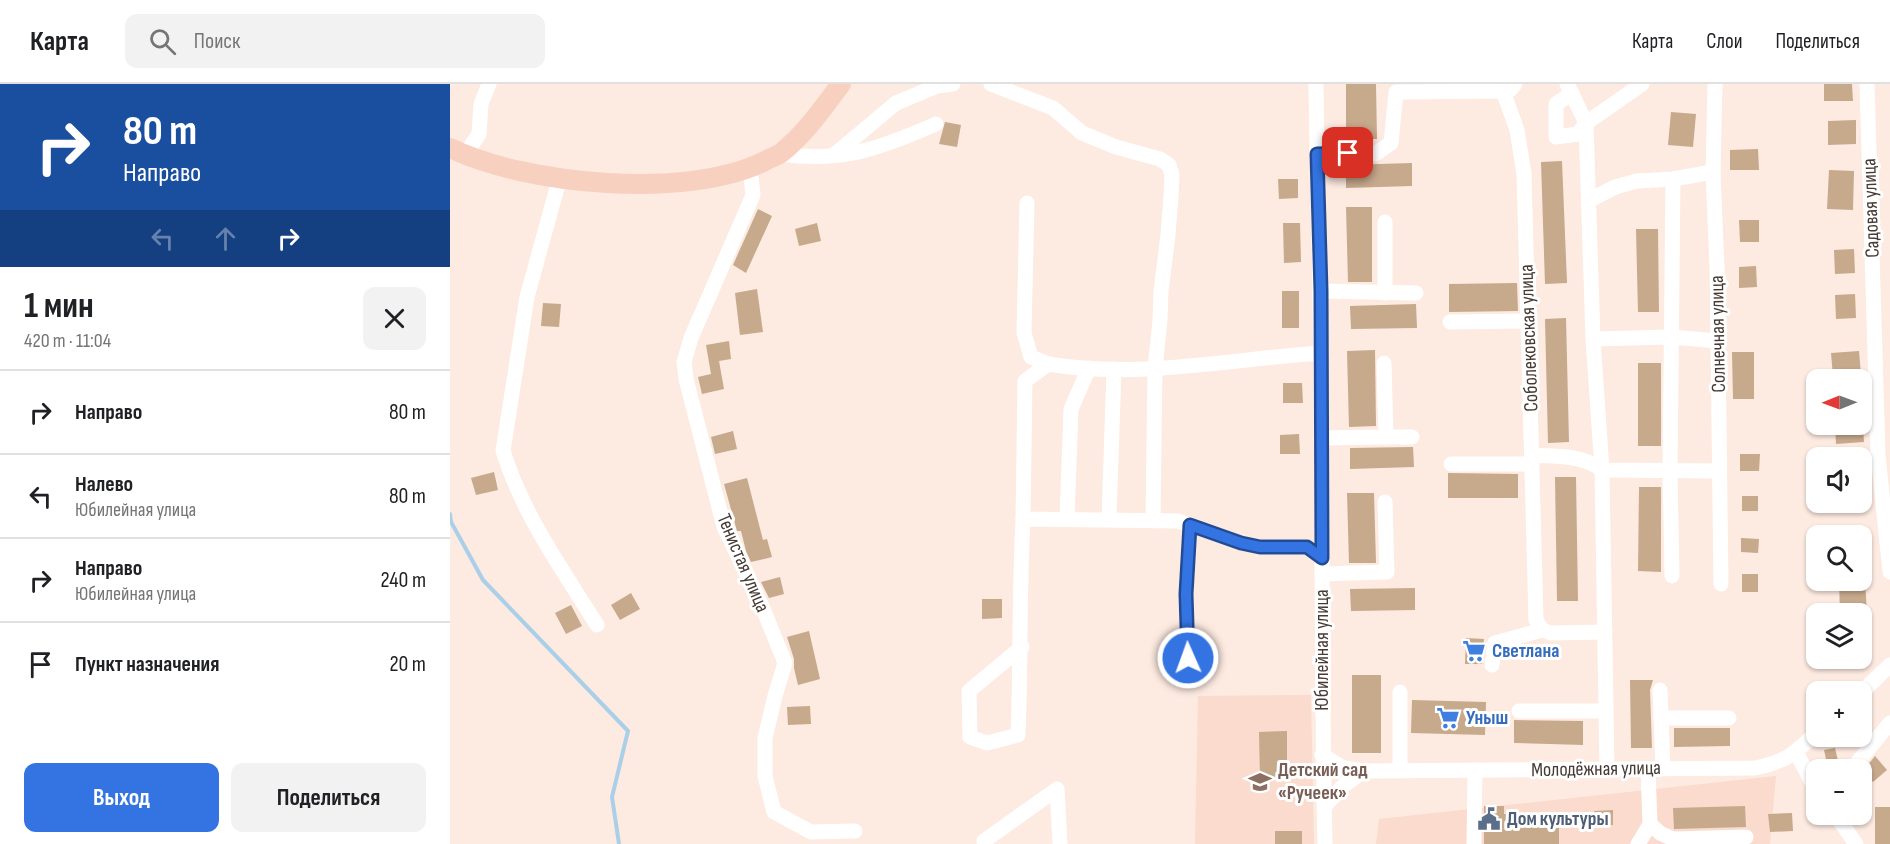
<!DOCTYPE html>
<html lang="ru">
<meta charset="utf-8">
<style>
body{margin:0;font-family:"Sofia Sans Condensed",sans-serif;background:#f2f2f2;color:#202124;height:100vh;display:flex;flex-direction:column;font-size:22px;white-space:nowrap}
*{box-sizing:border-box;margin:0}
p{font-size:20px;color:#757577}
.icon{flex:none;width:33px;height:33px;fill:none;stroke:currentColor;stroke-width:2;stroke-linecap:round;stroke-linejoin:round}
.map{position:relative;flex:1;overflow:hidden}
.panel{display:flex;flex-direction:column;background:#fff;width:450px}
.panel>*{flex:none}
.top-card{background:#1a4fa0;color:#fff;overflow:hidden}
.needle{width:39px;rotate:269deg}
.controls{position:absolute;left:1356px;top:285px;display:grid;gap:12px}
.controls a{display:grid;place-items:center;width:66px;height:66px;border-radius:12px;background:#fff;box-shadow:0 2px 4px #0004;font-size:30px}
.pin{position:absolute;display:grid;place-items:center;width:51px;height:51px;color:#fff;margin:-26px;border-radius:12px;box-shadow:0 3px 9px #0006}
.me{position:absolute;width:66px;margin:-33px;rotate:358deg;stroke-linejoin:round;filter:drop-shadow(0 0 4px #0008)}
.turn{display:flex;align-items:center;gap:21px;height:126px;padding:0 24px;font-size:27px}
.turn .icon{width:78px;height:78px;stroke-width:2.5}
.turn b{display:block;font-size:42px;line-height:51px}
.lanes{display:flex;align-items:center;height:57px;padding:0 24px;background:#0003;justify-content:center;gap:30px;direction:ltr}
.lanes .off{opacity:.35}
.round{display:grid;place-items:center;flex:none;width:63px;height:63px;border-radius:12px;background:#f2f2f2}
.headline{display:flex;align-items:center;justify-content:space-between;height:102px;padding:0 24px}
h1{font-size:36px;font-weight:700;line-height:45px}
.cta{display:flex;gap:12px;margin-top:auto;padding:12px 24px}
.cta a{flex:1;height:69px;border-radius:12px;background:#3474e2;color:#fff;font-size:24px;font-weight:700;line-height:69px;text-align:center}
.cta a+a{background:#f2f2f2;color:#202124}
ul{padding:0;list-style:none}
li{display:flex;align-items:center;gap:18px;height:84px;padding:0 24px;border-top:2px solid #e0e0e0}
li div{flex:1}
li b{display:block;font-size:22px}
li em{font-style:normal}
header{display:flex;align-items:center;gap:36px;box-sizing:border-box;height:84px;padding:0 30px;background:#fff;border-bottom:2px solid #e0e0e0}
header strong{font-size:28px}
nav{display:flex;gap:33px;margin-inline-start:auto;font-size:21px}
.search{width:420px;height:54px;background:#f2f2f2;display:flex;align-items:center;gap:15px;box-sizing:border-box;padding:0 21px;border-radius:12px;color:#757577;font-size:22px}
main{display:flex;flex:1;min-height:0}
.map>svg:first-child{display:block}
</style>
<header>
<strong>Карта</strong>
<div class="search"><svg class="icon" aria-label="search" viewBox="0 0 24 24"><circle cx="10" cy="10" r="6"/><path d="M15 15l6 6"/></svg>Поиск</div>
<nav><a>Карта</a><a>Слои</a><a>Поделиться</a></nav>
</header>
<main>
<section class="panel">
<div class="top-card">
<div class="turn"><svg class="icon" aria-label="right" viewBox="0 0 24 24"><path d="M7 20v-9h11M14 6l5 5-5 5"/></svg><div><b>80 m</b>Направо</div></div>
<div class="lanes"><svg class="icon off" aria-label="left" viewBox="0 0 24 24"><path d="M17 20v-9H6M10 6l-5 5 5 5"/></svg><svg class="icon off" aria-label="ahead" viewBox="0 0 24 24"><path d="M12 20V5M6 11l6-6 6 6"/></svg><svg class="icon" aria-label="right" viewBox="0 0 24 24"><path d="M7 20v-9h11M14 6l5 5-5 5"/></svg></div>
</div>
<div class="headline"><div><h1>1 мин</h1><p>420 m · 11:04</p></div><a class="round"><svg class="icon" aria-label="close" viewBox="0 0 24 24"><path d="M6 6l12 12M18 6L6 18"/></svg></a></div>
<ul>
<li><svg class="icon" aria-label="right" viewBox="0 0 24 24"><path d="M7 20v-9h11M14 6l5 5-5 5"/></svg><div><b>Направо</b></div><em>80 m</em></li>
<li><svg class="icon" aria-label="left" viewBox="0 0 24 24"><path d="M17 20v-9H6M10 6l-5 5 5 5"/></svg><div><b>Налево</b><p>Юбилейная улица</p></div><em>80 m</em></li>
<li><svg class="icon" aria-label="right" viewBox="0 0 24 24"><path d="M7 20v-9h11M14 6l5 5-5 5"/></svg><div><b>Направо</b><p>Юбилейная улица</p></div><em>240 m</em></li>
<li><svg class="icon" aria-label="arrive" viewBox="0 0 24 24"><path d="M6 21V4h12l-3 4 3 4H6"/></svg><div><b>Пункт назначения</b></div><em>20 m</em></li>
</ul>
<div class="cta"><a>Выход</a><a>Поделиться</a></div>
</section>
<div class="map">
<svg width="1440" height="760" viewBox="0 0 1440 760">
<rect width="100%" height="100%" fill="#fdeae1"/>
<g fill="#fadbcd">
<path d="M861 611 864 760H745L748 612Z"/>
<path d="M1326 692 1320 760H926L929 735Z"/>
</g>
<g fill="none" stroke-linecap="round" stroke-linejoin="round">
<path stroke="#aacfe9" stroke-width="4" d="M0 430 1 438 33 496 178 647 162 713 169 760"/>
</g>
<g fill="#c7a98c">
<path d="M896 0H926L927 55H896Z"/>
<path d="M1374 0H1402L1403 17H1374Z"/>
<path d="M1221 28 1246 30 1243 63 1218 61Z"/>
<path d="M1406 36V60L1378 61V37Z"/>
<path d="M495 38 511 41 507 63 489 60Z"/>
<path d="M1308 65 1309 86H1280V66Z"/>
<path d="M1112 77 1117 199 1095 200 1091 78Z"/>
<path d="M962 79V102L896 104V81Z"/>
<path d="M1379 86 1404 87 1403 126 1377 125Z"/>
<path d="M828 95H848V114L829 115Z"/>
<path d="M896 123H922V198H898Z"/>
<path d="M308 125 322 132 296 189 283 181Z"/>
<path d="M1289 136H1309V158H1290Z"/>
<path d="M367 139 371 157 349 162 345 145Z"/>
<path d="M833 139H850L851 178 834 179Z"/>
<path d="M1186 145H1208L1209 228H1188Z"/>
<path d="M1404 165 1405 189 1385 190 1384 166Z"/>
<path d="M1306 182 1307 203 1289 204V183Z"/>
<path d="M1067 199 1068 227 999 228V200Z"/>
<path d="M307 205 313 248 290 251 285 209Z"/>
<rect x="832" y="207" width="17" height="37"/>
<path d="M1405 210 1406 234 1386 235 1385 211Z"/>
<path d="M93 219 111 220 109 243 91 242Z"/>
<path d="M966 220 967 244 901 245 900 222Z"/>
<path d="M1116 234 1119 358 1098 359 1095 235Z"/>
<path d="M279 257 281 275 269 277 274 305 252 310 248 293 261 290 256 261Z"/>
<path d="M925 266 926 342 899 343 897 267Z"/>
<path d="M1409 267 1411 291 1383 293 1381 269Z"/>
<path d="M1282 268H1304V315H1283Z"/>
<rect x="1188" y="279" width="23" height="83"/>
<path d="M833 299H852L853 319H833Z"/>
<path d="M1385 340H1413L1414 358 1386 360Z"/>
<path d="M283 347 287 365 265 370 261 353Z"/>
<path d="M849 350 850 370H830V351Z"/>
<path d="M963 363 964 383 900 385V364Z"/>
<path d="M1290 370H1310L1309 387H1290Z"/>
<path d="M44 388 48 406 26 411 21 394Z"/>
<path d="M998 389 1068 390V414H998Z"/>
<path d="M1105 393H1126L1128 517H1107Z"/>
<path d="M297 394 313 456 317 455 322 473 301 478 296 467 291 447H287L274 400Z"/>
<path d="M1189 403H1211V488L1188 487Z"/>
<path d="M897 409H924L926 479H899Z"/>
<rect x="1292" y="412" width="16" height="15"/>
<path d="M1291 454 1309 455 1308 469 1291 468Z"/>
<rect x="1292" y="490" width="16" height="18"/>
<path d="M330 493 334 510 319 514 311 498Z"/>
<path d="M1389 496H1415L1417 530H1390Z"/>
<path d="M965 504V526L901 527 900 505Z"/>
<path d="M181 509 190 525 170 536 161 521Z"/>
<path d="M532 515H552V534L532 535Z"/>
<path d="M121 521 132 542 116 550 105 529Z"/>
<path d="M359 547 370 595 348 601 344 584V575L337 553Z"/>
<path d="M1016 554 1034 555 1032 580H1015Z"/>
<rect x="902" y="591" width="29" height="78"/>
<path d="M1180 596H1203L1200 606 1202 664H1181Z"/>
<path d="M962 616 1036 618 1035 651 961 649Z"/>
<path d="M360 622 361 640 338 641 337 623Z"/>
<path d="M1064 636 1133 637V661L1064 659Z"/>
<path d="M1224 644H1280V662L1224 663Z"/>
<path d="M837 647V694L810 695 809 648Z"/>
<path d="M1385 664 1389 681 1378 684 1374 666Z"/>
<path d="M1425 672 1437 686 1423 698 1413 687Z"/>
<path d="M1034 722H1054V730L1109 731V760H1034Z"/>
<path d="M1295 722 1296 743 1224 745 1223 724Z"/>
<rect x="1425" y="723" width="15" height="37"/>
<path d="M1163 726V741L1144 742V727Z"/>
<path d="M1342 729 1343 747 1320 748 1318 730Z"/>
<rect x="825" y="747" width="27" height="13"/>
</g>
<g fill="none" stroke-linecap="round" stroke-linejoin="round">
<g stroke="#fff" stroke-width="15">
<path d="M541 0 603 24 632 49 666 63 710 75 719 81 722 91 721 112 718 151 711 207 710 236 705 284 703 436"/>
<path d="M866 0 867 70"/>
<path d="M1117 0 1136 39 1143 255 1152 386 1157 686"/>
<path d="M1265 0 1263 88 1267 183 1271 500"/>
<path d="M1417 0 1428 371 1440 488"/>
<path d="M1053 7 1061 5 1065 0"/>
<path d="M1122 9 1106 20V53L1128 50 1136 39 1192 0"/>
<path d="M330 70C392 79 431 64 486 40"/>
<path d="M15 71 29 50 31 20 39 0"/>
<path d="M384 71 446 19 487 2 503 0"/>
<path d="M300 84 303 111 241 254 234 278 236 295 274 443 312 522 335 579 325 612 315 654V692L324 728 361 748 405 747"/>
<path d="M110 93 77 213 53 367C73 431 112 485 147 541"/>
<path d="M1140 116 1165 103 1187 97 1223 95 1263 88"/>
<path d="M577 119 574 249 581 273 598 280"/>
<path d="M871 207 966 209"/>
<path d="M935 209V138"/>
<path d="M1000 238 1078 237"/>
<path d="M1143 255 1221 253 1268 257"/>
<path d="M936 353H962"/>
<path d="M871 354 936 353 934 279"/>
<path d="M1082 371C1107 373 1131 370 1152 386L1269 387"/>
<path d="M1001 380H1082"/>
<path d="M573 435 575 297 598 280C688 295 781 275 871 269"/>
<path d="M617 435 621 325 639 284"/>
<path d="M659 435 664 285"/>
<path d="M872 490 937 488 935 418"/>
<path d="M1222 492 1220 388 1223 95"/>
<path d="M572 563 519 607 520 653 537 659 568 651C571 579 569 507 573 435L728 437 791 459 810 463H857L872 474"/>
<path d="M738 574 736 510 740 441"/>
<path d="M1042 581 1045 559 1092 546"/>
<path d="M1210 606 1213 684"/>
<path d="M950 608V685"/>
<path d="M1412 608 1440 581"/>
<path d="M1069 627H1156"/>
<path d="M1211 634H1279"/>
<path d="M1346 668 1366 706"/>
<path d="M872 671 893 684 914 687"/>
<path d="M1198 685 1200 740 1210 749 1223 755 1296 753"/>
<path d="M1401 686 1440 639"/>
<path d="M874 723 894 701 914 687 1305 684C1337 677 1343 671 1366 649"/>
<path d="M1385 730 1406 760"/>
<path d="M535 760 534 757 607 705 610 760"/>
<path d="M875 760C870 530 874 300 867 70H925L941 59 946 8 1053 7 1067 46 1074 90 1086 536 1092 546 1101 549 1155 548"/>
<path d="M1024 760 1025 686"/>
<path d="M1188 760 1200 740"/>
</g>
<path stroke="#f8d0c0" stroke-width="20" d="M0 64C76 101 238 116 315 77 320 74 327 72 331 69 355 50 373 24 391 0"/>
</g>
<g fill="none" stroke-linecap="round" stroke-linejoin="round">
<g stroke="#224b93" stroke-width="15">
<path id="route" d="M738 574 736 510 740 441 791 459 810 463H857L872 474 871 207 867 70 898 69"/>
</g>
<use href="#route" stroke="#3474e2" stroke-width="10"/>
</g>
<defs>
<g id="supermarket-bare" transform="scale(1.8)"><path d="M-6-5.5h2.5l.6 2H6L4.5 2H-2.5L-4.4-4H-6ZM-1.5 3.2a1.3 1.3 0 1 0 .1 0ZM3 3.2a1.3 1.3 0 1 0 .1 0Z" fill="#3f7fe0" stroke="#fff" stroke-width="2.5" paint-order="stroke"/></g>
<g id="school-bare" transform="scale(1.8)"><path d="M0-5L7-2L0 1L-7-2ZM-4 1L0 2.5L4 1V4Q0 6-4 4Z" fill="#8d6e63" stroke="#fff" stroke-width="2.5" paint-order="stroke"/></g>
<g id="civic-bare" transform="scale(1.8)"><path d="M-.6-6.5H3V-4.5H.6V-3L4-1V1h2V6H-6V1h2V-1L-.6-3ZM-1.2 2.5V6h2.4V2.5Z" fill="#5c6f8a" stroke="#fff" stroke-width="2.5" paint-order="stroke"/></g>
</defs>
<g fill-rule="evenodd">
<use href="#supermarket-bare" x="1024" y="567"/>
<use href="#supermarket-bare" x="998" y="634"/>
<use href="#school-bare" x="810" y="698"/>
<use href="#civic-bare" x="1039" y="735"/>
</g>
<g text-anchor="middle" dominant-baseline="central" stroke-width="6" stroke-linejoin="round" paint-order="stroke">
<g font-size="20" fill="#463a34" stroke="#fff">
<text transform="translate(1421 124) rotate(-92)">Садовая улица</text>
<text transform="translate(1268 250) rotate(-91)">Солнечная улица</text>
<text transform="translate(1079 254) rotate(-92)">Соболековская улица</text>
<text transform="translate(293 479) rotate(67)">Тенистая улица</text>
<text transform="translate(872 566) rotate(-90)">Юбилейная улица</text>
<text transform="translate(1146 685) rotate(-1)">Молодёжная улица</text>
</g>
<g font-size="20" font-weight="bold" fill="#366cbe" stroke="#fff" text-anchor="start">
<text x="1042" y="567">Светлана</text>
<text x="1016" y="634">Уныш</text>
</g>
<g font-size="20" font-weight="bold" fill="#785e54" stroke="#fff" text-anchor="start">
<text x="828" y="686">Детский сад<tspan x="828" dy="23">«Ручеек»</tspan></text>
</g>
<g font-size="20" font-weight="bold" fill="#4e5e75" stroke="#fff" text-anchor="start">
<text x="1057" y="735">Дом культуры</text>
</g>
</g>
</svg>
<div class="controls">
<a><svg class="needle" viewBox="-14 -14 28 28"><path d="M0-13l5 13h-10z" fill="#e53935"/><path d="M0 13l5-13h-10z" fill="#757577"/></svg></a>
<a><svg class="icon" aria-label="sound" viewBox="0 0 24 24"><path d="M4 9h4l5-4v14l-5-4H4zM17 9q2 3 0 6"/></svg></a>
<a><svg class="icon" aria-label="search" viewBox="0 0 24 24"><circle cx="10" cy="10" r="6"/><path d="M15 15l6 6"/></svg></a>
<a><svg class="icon" aria-label="layers" viewBox="0 0 24 24"><path d="M12 4l9 5-9 5-9-5zM3 14l9 5 9-5"/></svg></a>
<a>+</a>
<a>−</a>
</div>
<div class="pin" style="left:898px;top:69px;background:#d93025"><svg class="icon" aria-label="arrive" viewBox="0 0 24 24"><path d="M6 21V4h12l-3 4 3 4H6"/></svg></div>
<svg class="me" style="left:738px;top:574px" viewBox="-20 -20 40 40"><circle r="17" fill="#3474e2" stroke="#fff" stroke-width="3"/><path d="M0-11L8 9 0 5-8 9z" fill="#fff"/></svg>
</div>
</main>
